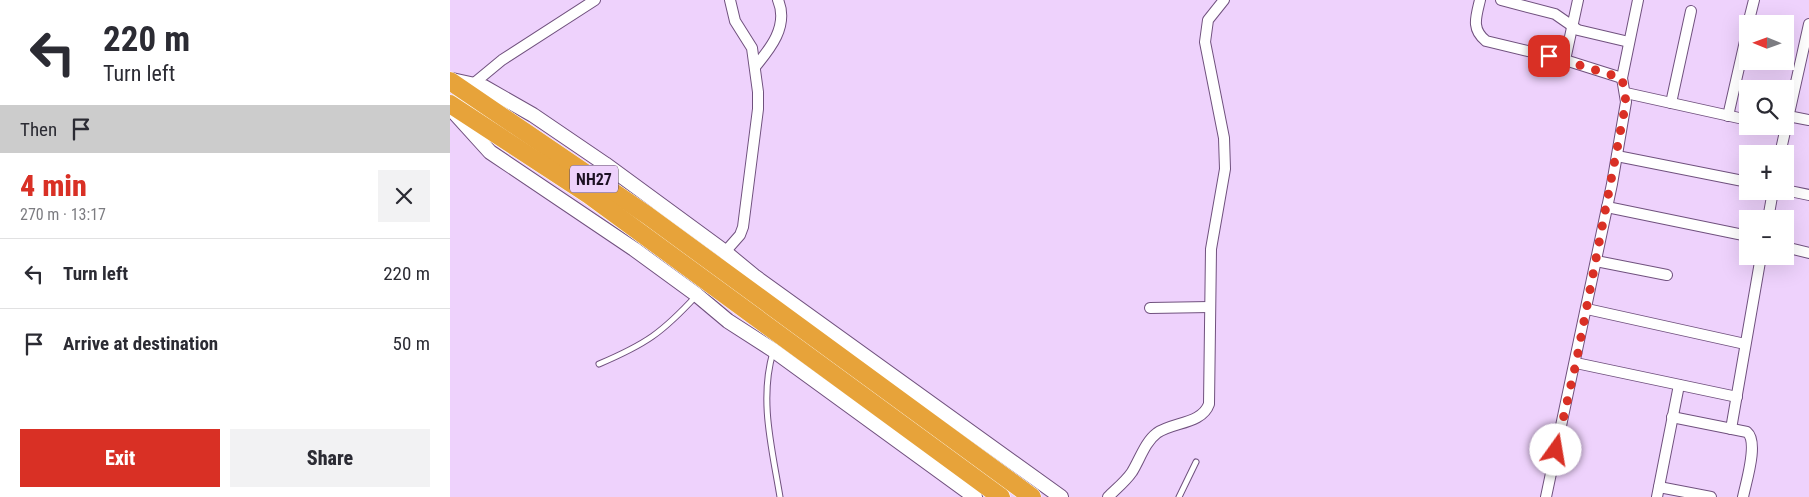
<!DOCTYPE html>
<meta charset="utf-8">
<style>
body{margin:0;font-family:"Roboto Condensed",sans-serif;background:#f2f2f3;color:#2b2b33;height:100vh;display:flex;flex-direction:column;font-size:19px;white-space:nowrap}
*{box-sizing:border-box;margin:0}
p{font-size:16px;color:#7c7c81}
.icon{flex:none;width:28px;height:28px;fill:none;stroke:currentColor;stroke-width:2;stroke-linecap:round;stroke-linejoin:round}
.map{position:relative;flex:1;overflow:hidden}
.drawer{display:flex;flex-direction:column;background:#fff;width:450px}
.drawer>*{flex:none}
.hud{background:#fff;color:#2b2b33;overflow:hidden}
.needle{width:32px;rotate:271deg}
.fabs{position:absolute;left:1289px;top:15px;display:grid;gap:10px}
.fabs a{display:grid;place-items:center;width:55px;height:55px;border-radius:0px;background:#fff;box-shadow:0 5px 20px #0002;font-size:25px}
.pin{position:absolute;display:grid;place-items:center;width:42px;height:42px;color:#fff;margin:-21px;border-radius:10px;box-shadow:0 2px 8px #0006}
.me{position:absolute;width:55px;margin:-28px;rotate:13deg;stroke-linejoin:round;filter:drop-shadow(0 0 4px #0008)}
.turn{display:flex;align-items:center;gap:18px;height:105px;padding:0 20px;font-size:22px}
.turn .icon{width:65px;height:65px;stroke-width:2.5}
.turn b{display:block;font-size:35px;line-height:42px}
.then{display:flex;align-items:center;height:48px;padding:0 20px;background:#0003;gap:10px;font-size:19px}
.round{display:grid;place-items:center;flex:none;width:52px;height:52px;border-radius:0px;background:#f2f2f3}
.head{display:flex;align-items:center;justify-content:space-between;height:85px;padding:0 20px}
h1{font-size:30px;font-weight:800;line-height:38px;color:#d93025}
.action{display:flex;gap:10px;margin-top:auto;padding:10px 20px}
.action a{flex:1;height:58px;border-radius:0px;background:#d93025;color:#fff;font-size:20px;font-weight:800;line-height:58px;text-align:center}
.action a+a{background:#f2f2f3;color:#2b2b33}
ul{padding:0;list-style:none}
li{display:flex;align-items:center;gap:15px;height:70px;padding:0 20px;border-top:1px solid #e1e1e2}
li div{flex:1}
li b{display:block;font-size:19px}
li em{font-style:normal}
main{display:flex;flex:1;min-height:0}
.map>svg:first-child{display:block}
</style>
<main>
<section class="drawer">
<div class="hud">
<div class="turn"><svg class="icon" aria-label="left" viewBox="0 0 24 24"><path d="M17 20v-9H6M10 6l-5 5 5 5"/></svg><div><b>220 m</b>Turn left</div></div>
<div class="then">Then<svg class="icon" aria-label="arrive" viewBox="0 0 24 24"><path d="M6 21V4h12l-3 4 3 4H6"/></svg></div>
</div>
<div class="head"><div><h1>4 min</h1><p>270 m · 13:17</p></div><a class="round"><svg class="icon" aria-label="close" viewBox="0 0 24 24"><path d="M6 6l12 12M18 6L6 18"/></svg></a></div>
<ul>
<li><svg class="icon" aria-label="left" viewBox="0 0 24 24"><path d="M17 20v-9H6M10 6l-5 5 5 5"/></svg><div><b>Turn left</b></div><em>220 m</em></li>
<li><svg class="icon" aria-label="arrive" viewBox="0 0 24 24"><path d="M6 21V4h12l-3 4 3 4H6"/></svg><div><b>Arrive at destination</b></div><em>50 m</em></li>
</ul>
<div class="action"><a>Exit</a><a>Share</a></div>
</section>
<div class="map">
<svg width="1359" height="497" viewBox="0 0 1359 497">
<rect width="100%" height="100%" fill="#eed2fc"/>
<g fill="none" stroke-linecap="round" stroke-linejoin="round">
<g stroke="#70517e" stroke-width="7">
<g id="lane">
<path d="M323 352C309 400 322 448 330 497"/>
<path d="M149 364C196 344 212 333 247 295"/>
<path d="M729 497 746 462"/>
</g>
</g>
<g stroke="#70517e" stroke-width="12">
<g id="street">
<path d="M1030 0C1026 17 1021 29 1036 41L1115 60 1172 78"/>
<path d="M1051 0 1105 14 1128 30 1179 42"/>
<path d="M1298 24 1304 0"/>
<path d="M1115 60 1128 0"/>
<path d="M305 67C320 49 339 26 328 0"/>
<path d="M23 84 52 60 145 0"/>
<path d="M1176 93 1298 120"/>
<path d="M1221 103 1241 11"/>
<path d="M1278 116 1298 28"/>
<path d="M1338 116 1359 120"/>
<path d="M1330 154 1359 24"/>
<path d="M1167 156 1298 182"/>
<path d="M1335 190 1359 195"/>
<path d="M1157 207 1298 236"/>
<path d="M1318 219 1323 191"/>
<path d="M1335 247 1359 253"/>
<path d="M275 252 290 235 293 227 308 109V92L302 48 285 21 280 0"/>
<path d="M1146 261 1217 275"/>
<path d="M700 308 760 307"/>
<path d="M1137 309 1295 344"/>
<path d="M1126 363 1287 397"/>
<path d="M1222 417 1297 432C1309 442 1296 482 1293 497"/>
<path d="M1281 429 1311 256"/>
<path d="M1209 487 1261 497"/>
<path d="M658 497C666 489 676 481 682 472 690 459 695 442 707 433 723 422 752 424 759 404L761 249 775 169 774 138 755 42 758 20 774 0"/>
<path d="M1096 497 1162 184 1176 102 1172 78 1188 0"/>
<path d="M1207 497 1229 385"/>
</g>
</g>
<g stroke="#70517e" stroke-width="16">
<g id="secondary">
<path d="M2 80 34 87 83 115 155 164 275 252 304 276 611 497"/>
<path d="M2 110 40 152 184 249 247 295 278 321 323 350 525 497"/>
</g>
</g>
<g stroke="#fff" stroke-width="19">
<g id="highway">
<path d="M0 81 197 215 582 497"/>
<path d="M0 104 139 195 551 497"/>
</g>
</g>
<use href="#lane" stroke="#fff" stroke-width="5"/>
<use href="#street" stroke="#fff" stroke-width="10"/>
<use href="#secondary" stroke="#fff" stroke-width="14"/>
<use href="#highway" stroke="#e7a33a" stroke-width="18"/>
</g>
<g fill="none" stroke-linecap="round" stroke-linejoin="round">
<path stroke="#d93025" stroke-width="9" stroke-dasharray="0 16.2" d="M1099 56 1172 78 1176 102 1126 363 1106 450"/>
</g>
<g text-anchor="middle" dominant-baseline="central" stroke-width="5" stroke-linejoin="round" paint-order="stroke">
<rect fill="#eed2fc" stroke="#5c4b64" stroke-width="1" x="120" y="165.5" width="48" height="27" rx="4"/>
<g font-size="16" font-weight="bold" fill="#1d1123">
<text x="144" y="179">NH27</text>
</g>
</g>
</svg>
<div class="fabs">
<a><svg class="needle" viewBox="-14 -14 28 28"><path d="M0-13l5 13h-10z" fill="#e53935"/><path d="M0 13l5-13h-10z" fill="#7c7c81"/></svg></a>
<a><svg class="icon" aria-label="search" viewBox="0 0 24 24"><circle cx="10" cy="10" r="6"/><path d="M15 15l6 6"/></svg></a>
<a>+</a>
<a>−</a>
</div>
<div class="pin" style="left:1099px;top:56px;background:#d93025"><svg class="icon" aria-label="arrive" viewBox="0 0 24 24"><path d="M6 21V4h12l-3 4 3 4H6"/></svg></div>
<svg class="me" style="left:1106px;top:450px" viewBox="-20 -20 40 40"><circle r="19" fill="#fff"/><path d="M0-13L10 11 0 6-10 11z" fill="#d93025"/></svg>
</div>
</main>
